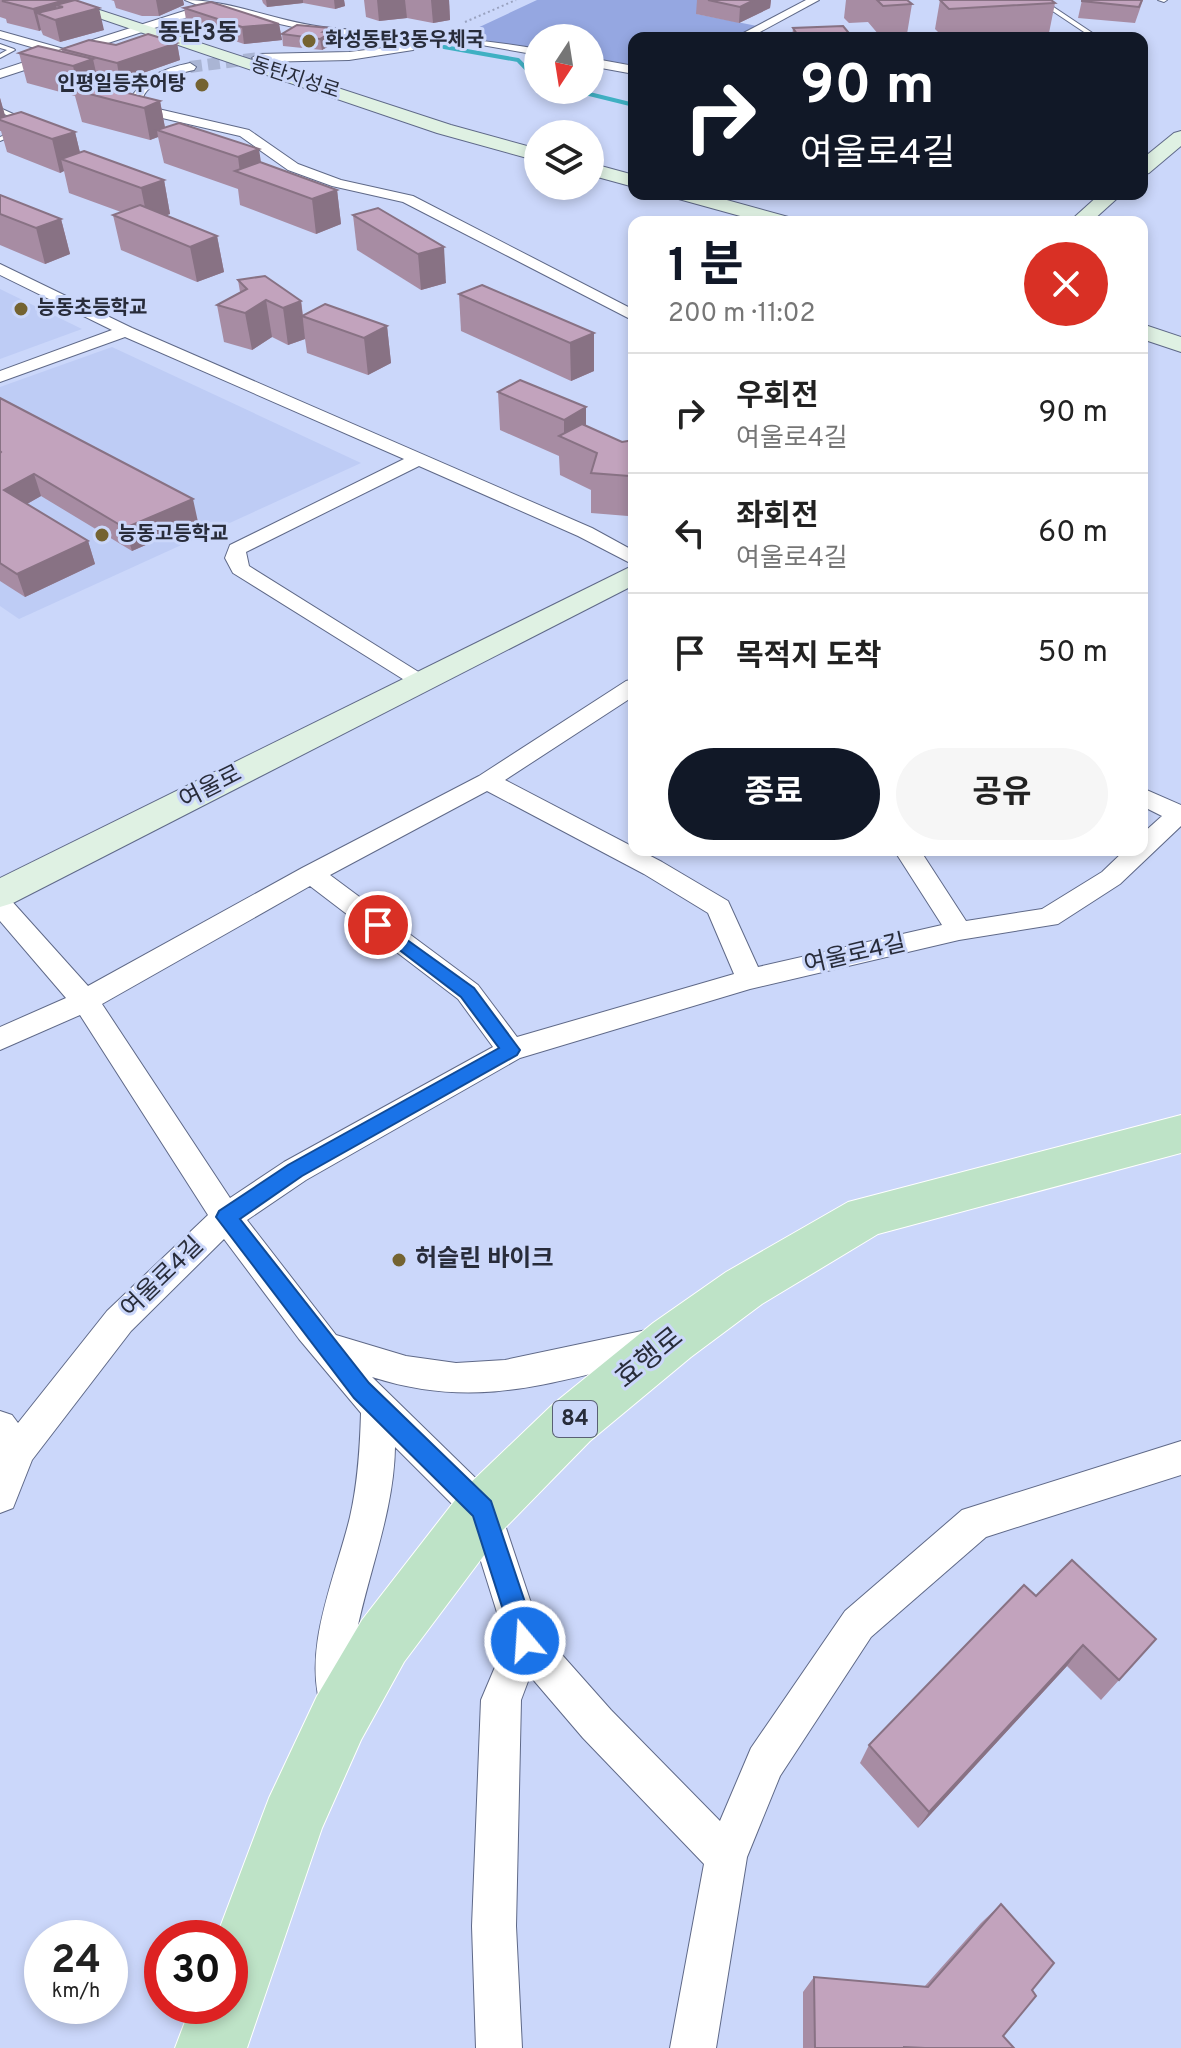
<!DOCTYPE html>
<html lang="ko">
<meta charset="utf-8">
<style>
body{margin:0;font-family:Overpass,"Noto Sans KR",sans-serif;background:#f6f6f6;color:#222;height:100vh;display:flex;flex-direction:column;font-size:30px;white-space:nowrap}
*{box-sizing:border-box;margin:0}
p{font-size:26px;color:#767676}
.icon{flex:none;width:44px;height:44px;fill:none;stroke:currentColor;stroke-width:2;stroke-linecap:round;stroke-linejoin:round}
.map{position:relative;flex:1;overflow:hidden}
.details{position:absolute;left:628px;top:216px;width:520px;height:640px;display:flex;flex-direction:column;background:#fff;border-radius:16px;box-shadow:0 4px 12px #0003}
.details>*{flex:none}
.top-card{position:absolute;left:628px;top:32px;width:520px;height:168px;border-radius:16px;box-shadow:0 4px 12px #0003;background:#111827;color:#fff;overflow:hidden}
.needle{width:52px;rotate:192deg}
.buttons{position:absolute;left:524px;top:24px;display:grid;gap:16px}
.buttons a{display:grid;place-items:center;width:80px;height:80px;border-radius:50%;background:#fff;box-shadow:0 4px 12px #0003;font-size:40px}
.speed{position:absolute;left:24px;top:1920px;display:flex;gap:16px;font-size:40px;font-weight:700;text-align:center}
.speed>*{display:grid;place-content:center;width:104px;height:104px;border-radius:50%;background:#fff;box-shadow:0 4px 12px #0003;line-height:1}
.speed small{font-size:20px;font-weight:400}
.speed .limit{border:12px solid #d22;background:#fff;color:#111}
.pin{position:absolute;display:grid;place-items:center;width:68px;height:68px;color:#fff;margin:-34px;border:4px solid #fff;border-radius:50%;box-shadow:0 2px 8px #0007}
.me{position:absolute;width:88px;margin:-44px;rotate:342deg;stroke-linejoin:round;filter:drop-shadow(0 0 6px #0008)}
.turn{display:flex;align-items:center;gap:28px;height:168px;padding:0 40px;font-size:36px}
.turn .icon{width:104px;height:104px;stroke-width:2.5}
.turn b{display:block;font-size:56px;line-height:68px}
.round{display:grid;place-items:center;flex:none;width:84px;height:84px;border-radius:42px;background:#f6f6f6}
.overview{display:flex;align-items:center;justify-content:space-between;height:136px;padding:0 40px}
h1{font-size:48px;font-weight:700;line-height:60px;color:#111827}
.cta{display:flex;gap:16px;margin-top:auto;padding:16px 40px}
.cta a{flex:1;height:92px;border-radius:48px;background:#111827;color:#fff;font-size:32px;font-weight:700;line-height:92px;text-align:center}
.cta a+a{background:#f6f6f6;color:#222}
ul{padding:0;list-style:none}
li{display:flex;align-items:center;gap:24px;height:120px;padding:0 40px;border-top:2px solid #e0e0e0}
li div{flex:1}
li b{display:block;font-size:30px}
li em{font-style:normal}
.map>svg:first-child{display:block}
</style>
<div class="map">
<svg width="1181" height="2048" viewBox="0 0 1181 2048">
<rect width="100%" height="100%" fill="#cbd7fa"/>
<g fill="#beccf5">
<path d="M0 289 82 329 0 359Z"/>
<path d="M112 347 361 463 19 619 0 606V387Z"/>
</g>
<path fill="#95a7e1" d="M537 0H724L697 14 757 26 735 38H634V65L590 58V38H538V50L458 37Z"/>
<g fill="none" stroke-linecap="round" stroke-linejoin="round">
<g stroke="#3fb0c3" stroke-width="4">
<path d="M444 47 518 60 538 81"/>
<path d="M573 90 634 105"/>
</g>
<path stroke="#aab5d4" stroke-width="12" stroke-dasharray="12 6" stroke-linecap="butt" d="M190 67 258 58"/>
<g stroke="#5f6988" stroke-width="2">
<g id="lane">
<path d="M1036 0H1043L1100 38H1093Z"/>
<path d="M1158 0H1167L1164 2Z"/>
<path d="M0 44 14 49 15 50 0 58V54L7 50 0 48Z"/>
<path d="M0 108 22 118 26 130 0 141V137L20 128 17 120 0 112Z"/>
</g>
</g>
<g stroke="#5f6988" stroke-width="2">
<g id="street">
<path d="M185 0C231 0 275 21 323 27 395 35 466 36 538 49V55L476 44 320 33 213 9 0 78V70L52 53 0 38V31L64 49 200 6Z"/>
<path d="M806 0H819L749 38H734Z"/>
<path d="M409 45 415 48 413 50 349 60 258 62 252 58 258 54 349 52Z"/>
<path d="M590 58 634 66V74L590 66Z"/>
<path d="M190 63 196 67 194 70C174 74 143 82 141 105L249 130 298 164 341 180 413 196 634 310V321L403 202 332 186 288 170 240 136 132 111 128 102C143 77 162 69 190 63Z"/>
<path d="M0 264 132 328 592 528 634 551V565L578 536 419 466 246 552 249 566 433 681 422 688 414 686 233 573 225 558 230 545 404 459 125 337 0 382V371L112 330 0 275Z"/>
<path d="M634 679V696L505 780 662 862 728 901 758 967 942 925 894 850H920L966 921 1042 909 1102 872 1125 850H1142V834L1162 816 1142 806V788L1181 805V826L1120 884 1058 924 959 940 750 989 520 1058 306 1180 247 1220 336 1335 406 1356 456 1363 505 1360 656 1328 668 1332 673 1343 668 1354 656 1358C552 1382 478 1411 372 1377L496 1498 540 1630 611 1710 720 1821 751 1748 845 1611 962 1510 1181 1441V1475L986 1537 871 1637 780 1776 747 1857 716 2048H670L704 1864 583 1738 530 1676 521 1700 516 1926 522 2048H476L472 1926 481 1700 506 1641 468 1520 395 1447C394 1512 368 1573 356 1635 351 1662 363 1689 352 1715L338 1721 324 1715C299 1655 336 1576 350 1517 358 1482 360 1448 361 1413L299 1339 224 1239 131 1331 32 1460 13 1508 0 1513V1411L12 1415 18 1423 107 1311 208 1215 80 1015 0 1050V1027L66 998 0 921V895L9 898 88 986 302 868 479 776 626 681ZM487 791 644 874 708 913 734 974 517 1037 478 985 330 875ZM310 886 458 999 493 1047 284 1162 230 1198 102 1004Z"/>
</g>
</g>
<g stroke="#5f6988" stroke-width="2">
<g id="secondary">
<path d="M46 0H69L451 125 538 149V161L437 133Z"/>
<path d="M1181 131V146L1149 173 1142 175V159L1174 133Z"/>
<path d="M590 163 634 175V187L590 175Z"/>
<path d="M672 194H705L792 218 795 222H762L675 198Z"/>
<path d="M1100 194H1122L1091 222H1069Z"/>
<path d="M1142 324 1181 337V352L1142 339Z"/>
<path d="M634 565V585L13 903 0 907V878Z"/>
</g>
</g>
<g stroke="#fff" stroke-width="2">
<path id="primary" d="M1181 1115V1153L878 1234 762 1304 691 1357 590 1441 503 1530 404 1662 361 1740 322 1828 247 2048H175L191 2006H230V1938H216L269 1798 317 1696 362 1620 463 1490 552 1405 653 1323 726 1272 848 1202Z"/>
</g>
<path stroke="#99a2bf" stroke-width="2" stroke-dasharray="2 3" stroke-linecap="butt" d="M465 22 516 0"/>
<use href="#lane" fill="#fff" fill-rule="evenodd"/>
<use href="#street" fill="#fff" fill-rule="evenodd"/>
<use href="#secondary" fill="#dff1e3" fill-rule="evenodd"/>
<use href="#primary" fill="#bee3c7" fill-rule="evenodd"/>
</g>
<g fill="#a78ca3">
<path d="M0 0H73L104 30 60 42 43 35 41 30 39 31 7 23 6 19 0 17Z"/>
<path d="M111 0H183L184 5 159 16H142L116 8 114 1Z"/>
<path d="M262 0H344L345 6 335 9 303 3 267 7 263 3Z"/>
<path d="M364 0H449L450 20 433 23 407 18 379 21 366 17Z"/>
<path d="M697 0H771L770 8 739 23 696 14Z"/>
<path d="M846 0H907L912 4 907 34 879 35 868 22 849 23 844 18Z"/>
<path d="M940 0 1055 3 1049 33 944 38 935 29Z"/>
<path d="M1082 0H1143L1135 23 1078 18Z"/>
<path d="M184 8 279 24 282 40 244 44 187 25Z"/>
<path d="M330 28 331 45 322 50 283 46 282 34Z"/>
<path d="M793 28 853 38H792Z"/>
<path d="M177 43 180 60 120 81 96 75 99 86 160 101 165 128 337 190 341 224 316 234 240 205 238 189 164 163 158 137 150 140 82 122 75 96 27 83 19 53 62 52V49L116 45Z"/>
<path d="M0 98 5 117 75 132 80 153 164 180 170 214 166 215 217 236 224 272 197 282 121 250 113 215 121 212 69 193 64 171 60 173 7 152 1 131H0Z"/>
<path d="M0 195 61 219 70 254 45 264 0 245Z"/>
<path d="M378 208 446 283 421 290 357 250 353 215Z"/>
<path d="M238 280 301 301 303 315 387 326 391 363 368 375 307 353 305 339 288 345 272 337 252 350 224 342 217 305 240 292Z"/>
<path d="M459 294 594 333V371L571 381 461 331Z"/>
<path d="M498 392 586 407V426L622 442 634 440 628 516 591 513V490L560 475 559 456 500 430Z"/>
<path d="M0 398 198 522 132 551 41 496 27 504 88 541 95 564 25 597 0 581Z"/>
<path d="M1036 1596 1156 1639 1101 1700 1067 1666 918 1828 860 1763 869 1745Z"/>
<path d="M1001 1904 1032 1990 1003 2036 1014 2048H803V1992L814 1977 924 1987 981 1923Z"/>
</g>
<g fill="#887284" fill-rule="evenodd">
<path d="M65 0H73L76 14 99 8 104 30 60 42 55 20 37 13 41 30 39 31 33 9ZM56 5 63 7 59 19Z"/>
<path d="M156 0H183L184 5 159 16Z"/>
<path d="M266 0H303V3L267 7Z"/>
<path d="M334 0H344L345 6 335 9Z"/>
<path d="M377 0H405L407 18 379 21Z"/>
<path d="M431 0H449L450 20 433 23Z"/>
<path d="M754 0H771L770 8 739 23 740 7Z"/>
<path d="M279 24 282 40 244 44 242 27Z"/>
<path d="M330 28 331 45 322 50 320 39 323 32Z"/>
<path d="M177 43 180 60 120 81 117 63Z"/>
<path d="M93 59 100 90 79 92 73 66Z"/>
<path d="M0 98 7 122 0 120Z"/>
<path d="M160 101 166 133 157 130 158 137 150 140 144 108Z"/>
<path d="M75 132 83 165 61 159 64 171 60 173 52 139Z"/>
<path d="M259 149 264 182 240 173 238 157Z"/>
<path d="M164 180 170 214 148 222 141 188Z"/>
<path d="M337 190 341 224 316 234 312 199Z"/>
<path d="M61 219 70 254 45 264 36 228Z"/>
<path d="M217 236 224 272 197 282 190 247Z"/>
<path d="M444 247 446 283 421 290 418 254Z"/>
<path d="M266 300 272 337 252 350 245 313Z"/>
<path d="M301 301 305 339 288 345 283 308Z"/>
<path d="M387 326 391 363 368 375 364 338Z"/>
<path d="M594 333V371L571 381 570 343Z"/>
<path d="M586 407V446L564 438V420Z"/>
<path d="M634 459V495L628 516 629 476Z"/>
<path d="M34 474 41 496 11 513 4 490Z"/>
<path d="M193 499 198 522 132 551 125 528Z"/>
<path d="M88 541 95 564 25 597 17 574Z"/>
<path d="M1083 1645 1067 1666 918 1828 929 1812Z"/>
</g>
<g fill="#c2a3bd" stroke="#887284" stroke-width="2">
<path d="M6 0H65L33 9 2 1Z"/>
<path d="M75 0 99 8 55 20 37 13 63 7 56 5Z"/>
<path d="M708 0H754L740 7Z"/>
<path d="M877 0H907L912 4 883 6Z"/>
<path d="M940 0H1051L1055 3 949 9Z"/>
<path d="M1082 0H1142L1139 7 1082 1Z"/>
<path d="M211 2 279 24 242 27 184 8Z"/>
<path d="M297 25 330 28 323 32 330 33 320 39 282 34Z"/>
<path d="M843 26 853 38H821L817 33 797 34 793 28Z"/>
<path d="M148 34 177 43 117 63 62 49 89 40 116 45Z"/>
<path d="M38 46 93 59 73 66 19 53Z"/>
<path d="M91 84 160 101 144 108 74 90Z"/>
<path d="M21 112 75 132 52 139 0 120V118Z"/>
<path d="M179 123 259 149 238 157 157 130Z"/>
<path d="M84 151 164 180 141 188 61 159Z"/>
<path d="M260 162 337 190 312 199 235 171Z"/>
<path d="M0 195 61 219 36 228 0 214Z"/>
<path d="M140 205 217 236 190 247 113 215Z"/>
<path d="M378 208 444 247 418 254 353 215Z"/>
<path d="M265 276 301 301 283 308 266 300 245 313 217 305 247 289 238 280Z"/>
<path d="M482 285 594 333 570 343 459 294Z"/>
<path d="M325 304 387 326 364 338 302 316Z"/>
<path d="M520 380 586 407 564 420 498 392Z"/>
<path d="M0 398 193 499 125 528 34 474 4 490 88 541 17 574 0 563V453L1 452 0 451Z"/>
<path d="M582 424 622 442 634 440V459L629 476 591 473 597 453 559 436Z"/>
<path d="M1072 1560 1156 1639 1119 1680 1083 1645 929 1812 869 1745 1024 1585 1036 1596Z"/>
<path d="M1001 1904 1054 1963 1032 1990 1036 1996 1003 2036 1014 2048H925L904 2047V2048H815L814 1977 928 1987Z"/>
</g>
<path fill="#1a73e8" stroke="#114b97" stroke-width="2" d="M378 919 474 988 520 1050 517 1055 302 1176 240 1219 369 1383 491 1501 538 1641 534 1650 525 1653 517 1650 513 1641 473 1516 354 1398 216 1217 219 1211 288 1165 499 1048 461 997 372 929 369 925 372 920Z"/>
<g fill="#746331" stroke="#cbd7fa" stroke-width="3">
<circle cx="309" cy="41" r="8"/>
<circle cx="202" cy="85" r="8"/>
<circle cx="21" cy="309" r="8"/>
<circle cx="102" cy="535" r="8"/>
<circle cx="399" cy="1260" r="8"/>
</g>
<g text-anchor="middle" dominant-baseline="central" stroke-width="6" stroke-linejoin="round" paint-order="stroke">
<g font-size="20" font-weight="bold" fill="#282c3a" stroke="#cbd7fa" text-anchor="start">
<text x="325" y="41">화성동탄3동우체국</text>
<text x="186" y="85" text-anchor="end">인평일등추어탕</text>
<text x="37" y="309">능동초등학교</text>
<text x="118" y="535">능동고등학교</text>
</g>
<g font-size="20" fill="#282c3a" stroke="#cbd7fa">
<text transform="translate(295 79) rotate(18)">동탄지성로</text>
</g>
<rect fill="#cbd7fa" stroke="#595f74" stroke-width="2" x="553" y="1401" width="44" height="36" rx="6"/>
<g font-size="22" font-weight="bold" fill="#282c3a">
<text x="575" y="1419">84</text>
</g>
<g font-size="24" font-weight="bold" fill="#282c3a" stroke="#cbd7fa">
<text x="198" y="34">동탄3동</text>
</g>
<g font-size="24" fill="#282c3a" stroke="#cbd7fa">
<text transform="translate(211 788) rotate(-27)">여울로</text>
<text transform="translate(855 955) rotate(-13)">여울로4길</text>
<text transform="translate(163 1278) rotate(-44)">여울로4길</text>
</g>
<g font-size="24" font-weight="bold" fill="#282c3a" stroke="#cbd7fa" text-anchor="start">
<text x="415" y="1260">허슬린 바이크</text>
</g>
<g font-size="28" fill="#282c3a" stroke="#cbd7fa">
<text transform="translate(650 1359) rotate(-39)">효행로</text>
</g>
</g>
</svg>
<div class="buttons">
<a><svg class="needle" viewBox="-14 -14 28 28"><path d="M0-13l5 13h-10z" fill="#e53935"/><path d="M0 13l5-13h-10z" fill="#767676"/></svg></a>
<a><svg class="icon" aria-label="layers" viewBox="0 0 24 24"><path d="M12 4l9 5-9 5-9-5zM3 14l9 5 9-5"/></svg></a>
</div>
<div class="speed"><div>24<small>km/h</small></div><div class="limit">30</div></div>
<div class="pin" style="left:378px;top:925px;background:#d93025"><svg class="icon" aria-label="arrive" viewBox="0 0 24 24"><path d="M6 21V4h12l-3 4 3 4H6"/></svg></div>
<svg class="me" style="left:525px;top:1641px" viewBox="-20 -20 40 40"><circle r="17" fill="#1a73e8" stroke="#fff" stroke-width="3"/><path d="M0-11L8 9 0 5-8 9z" fill="#fff"/></svg>
<div class="top-card">
<div class="turn"><svg class="icon" aria-label="right" viewBox="0 0 24 24"><path d="M7 20v-9h11M14 6l5 5-5 5"/></svg><div><b>90 m</b>여울로4길</div></div>
</div>
<section class="details">
<div class="overview"><div><h1>1 분</h1><p>200 m · 11:02</p></div><a class="round" style="background:#d93025;color:#fff"><svg class="icon" aria-label="close" viewBox="0 0 24 24"><path d="M6 6l12 12M18 6L6 18"/></svg></a></div>
<ul>
<li><svg class="icon" aria-label="right" viewBox="0 0 24 24"><path d="M7 20v-9h11M14 6l5 5-5 5"/></svg><div><b>우회전</b><p>여울로4길</p></div><em>90 m</em></li>
<li><svg class="icon" aria-label="left" viewBox="0 0 24 24"><path d="M17 20v-9H6M10 6l-5 5 5 5"/></svg><div><b>좌회전</b><p>여울로4길</p></div><em>60 m</em></li>
<li><svg class="icon" aria-label="arrive" viewBox="0 0 24 24"><path d="M6 21V4h12l-3 4 3 4H6"/></svg><div><b>목적지 도착</b></div><em>50 m</em></li>
</ul>
<div class="cta"><a>종료</a><a>공유</a></div>
</section>
</div>
